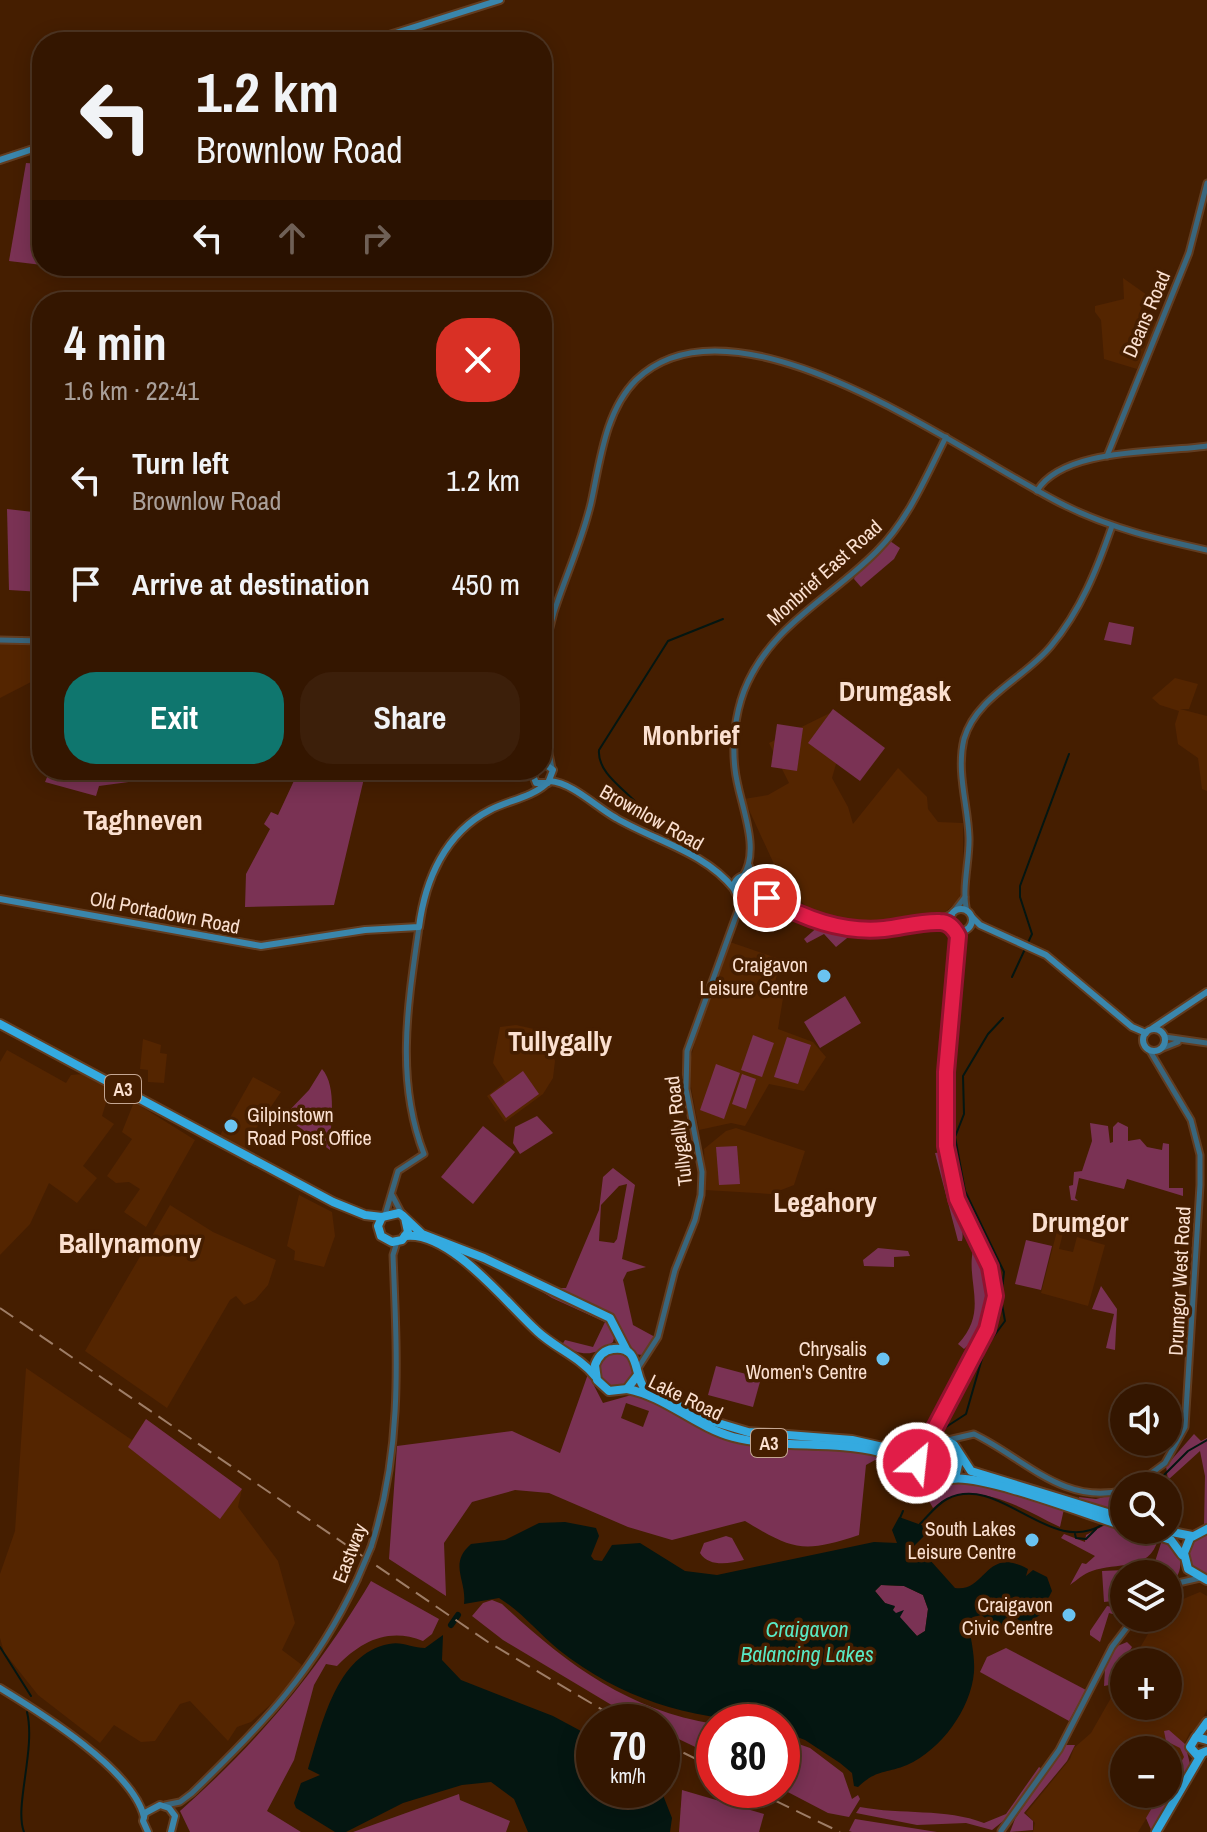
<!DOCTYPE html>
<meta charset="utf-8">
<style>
body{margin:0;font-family:"Archivo Narrow",sans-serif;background:#3c1f0a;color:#f1f3f6;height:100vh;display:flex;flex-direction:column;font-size:30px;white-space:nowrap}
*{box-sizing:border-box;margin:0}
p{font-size:26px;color:#a99f99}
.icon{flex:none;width:44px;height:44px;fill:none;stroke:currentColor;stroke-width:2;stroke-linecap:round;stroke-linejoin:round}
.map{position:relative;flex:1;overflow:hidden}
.drawer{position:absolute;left:32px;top:292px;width:520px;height:488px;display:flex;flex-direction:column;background:#341600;border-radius:32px;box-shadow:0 4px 20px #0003,0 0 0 2px #4e3522}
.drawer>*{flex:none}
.top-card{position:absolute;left:32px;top:32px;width:520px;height:244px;border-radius:32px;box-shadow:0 4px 20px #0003,0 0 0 2px #4e3522;background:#341600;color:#f1f3f6;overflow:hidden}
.buttons{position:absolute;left:1110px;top:1384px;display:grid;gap:16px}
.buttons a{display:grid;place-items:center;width:72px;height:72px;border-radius:50%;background:#341600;box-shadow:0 4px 20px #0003,0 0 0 2px #4e3522;font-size:40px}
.speed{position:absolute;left:576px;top:1704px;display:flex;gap:16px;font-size:40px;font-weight:700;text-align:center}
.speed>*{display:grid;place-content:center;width:104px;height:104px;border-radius:50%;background:#341600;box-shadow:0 4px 20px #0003,0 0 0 2px #4e3522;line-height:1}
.speed small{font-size:20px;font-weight:400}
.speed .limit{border:12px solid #d22;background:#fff;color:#111}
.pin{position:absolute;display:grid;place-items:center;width:68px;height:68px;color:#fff;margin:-34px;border:4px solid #fff;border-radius:50%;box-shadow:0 2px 8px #0007}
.me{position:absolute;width:88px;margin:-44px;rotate:28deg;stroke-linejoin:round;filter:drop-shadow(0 0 6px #0008)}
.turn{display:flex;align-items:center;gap:28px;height:168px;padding:0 32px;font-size:36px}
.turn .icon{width:104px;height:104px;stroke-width:2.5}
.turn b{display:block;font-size:56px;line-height:68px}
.lanes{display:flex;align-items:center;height:76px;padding:0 32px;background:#0003;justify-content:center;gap:40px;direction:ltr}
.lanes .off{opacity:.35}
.round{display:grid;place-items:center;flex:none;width:84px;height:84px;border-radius:32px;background:#3c1f0a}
.head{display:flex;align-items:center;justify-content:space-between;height:136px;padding:0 32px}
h1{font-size:48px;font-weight:700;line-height:60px}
.action{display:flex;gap:16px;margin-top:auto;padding:16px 32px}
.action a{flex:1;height:92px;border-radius:32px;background:#0f766e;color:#fff;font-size:32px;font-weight:700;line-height:92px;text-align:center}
.action a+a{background:#3c1f0a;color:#f1f3f6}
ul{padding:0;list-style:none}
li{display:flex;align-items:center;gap:24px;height:104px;padding:0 32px}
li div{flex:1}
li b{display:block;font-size:30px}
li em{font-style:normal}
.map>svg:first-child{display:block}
</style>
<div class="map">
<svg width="1207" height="1832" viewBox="0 0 1207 1832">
<rect width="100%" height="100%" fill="#451e00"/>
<g fill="#542500">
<path d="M1123 278 1147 295 1140 311 1157 322 1137 369 1104 359 1101 320 1095 312V306L1124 299Z"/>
<path d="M0 643 31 644 33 681 0 698Z"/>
<path d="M1175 678 1198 684 1189 709H1180L1207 716V791L1202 789 1198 758 1178 744 1175 724 1179 711 1160 705 1152 698Z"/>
<path d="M830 713 851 755 836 764 832 778 848 807 853 824 898 768 927 797 928 809 938 822 963 823V876L959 900 942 915 853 924 814 916 779 875 744 799 768 795 789 783 769 743Z"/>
<path d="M730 942 782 960 771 994 783 998 778 1029 813 1042 826 1057 804 1091 769 1084 745 1126 731 1123 699 1130 691 1087V1057L700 1023Z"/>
<path d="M516 1025 534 1029 548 1037 555 1061 553 1078 543 1094 505 1122 487 1096 505 1082 493 1063 500 1027Z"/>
<path d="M143 1039 161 1045 160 1053 167 1054 164 1083 148 1082V1070L140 1069Z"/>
<path d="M7 1050 66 1083 71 1075 82 1074 110 1090 102 1116 114 1124 83 1166 97 1178 77 1203 49 1183 30 1224 0 1255V1062Z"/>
<path d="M253 1077 281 1092 251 1136 255 1140 246 1149 219 1137Z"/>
<path d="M134 1102 195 1140 146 1227 124 1212 140 1189 129 1182 116 1183 107 1176 132 1139 122 1132Z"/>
<path d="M736 1128 805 1151 794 1185 771 1194 705 1190 704 1149 726 1131Z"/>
<path d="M299 1195 332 1212 335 1236 324 1267 294 1260 295 1251 287 1246Z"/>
<path d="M170 1205 213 1232 276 1260 268 1285 255 1300 244 1305 236 1296 230 1300 167 1408 85 1351Z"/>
<path d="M1057 1231 1063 1233 1059 1249 1073 1252 1077 1237 1105 1245 1088 1306 1041 1293Z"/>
<path d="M26 1368 132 1440 146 1419 242 1489 238 1507 278 1561 295 1623 282 1650 302 1665 285 1692 251 1722 237 1727 228 1741 190 1701 180 1704 155 1741 141 1742 114 1725 100 1743 38 1695 4 1652 0 1638V1574L15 1531Z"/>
<path d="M1200 1592 1207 1596V1709L1198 1730 1190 1732 1184 1744 1187 1752 1168 1791V1750H1124V1794H1167L1157 1801 1138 1832H1033L1035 1823 1026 1813 1070 1759 1074 1748 1091 1733 1124 1675V1706H1168V1662H1132L1157 1618H1168V1610L1178 1611 1183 1599Z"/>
</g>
<g fill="#7a3254" fill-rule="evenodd">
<path d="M26 163 42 164V265L9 261Z"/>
<path d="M7 509 42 513V592L9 590Z"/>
<path d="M890 541 900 548 894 559 861 587 854 579 856 573Z"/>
<path d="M1109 622 1134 627 1131 645 1104 640Z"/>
<path d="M833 709 885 748 860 781 808 743Z"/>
<path d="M777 724 803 728 797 771 771 767Z"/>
<path d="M50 770H134L136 781 99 786 96 796 45 782Z"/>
<path d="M299 770H366L334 905 245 907 246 874 270 829 264 824 271 812 278 815Z"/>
<path d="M820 925 851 931 852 934 836 947 824 934 807 943 804 939Z"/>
<path d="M845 996 861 1023 820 1048 804 1022Z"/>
<path d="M753 1035 774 1043 762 1077 741 1070Z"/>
<path d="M787 1037 811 1045 798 1084 774 1077Z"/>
<path d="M716 1064 740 1073 724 1119 700 1110Z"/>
<path d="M322 1069C338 1087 330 1126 330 1150L284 1116 309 1090Z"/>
<path d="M523 1071 539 1094 506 1118 490 1095Z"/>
<path d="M742 1074 756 1079 746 1109 732 1104Z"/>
<path d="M537 1116 553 1133 520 1154 513 1143 515 1127Z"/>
<path d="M1118 1122 1128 1127V1141L1140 1139 1147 1147 1162 1150 1163 1143 1169 1144V1188H1183V1196L1127 1179 1124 1189 1079 1178 1075 1198 1078 1201 1071 1200 1069 1186 1073 1185 1074 1172 1082 1171 1092 1141 1090 1123 1108 1126 1110 1143 1113 1142V1127Z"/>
<path d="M483 1126 515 1152 473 1204 441 1177Z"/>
<path d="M737 1146 740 1184 719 1185 716 1147Z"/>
<path d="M944 1152C947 1170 967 1230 962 1241H958L935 1153Z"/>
<path d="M613 1168 635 1185 622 1259 646 1267 627 1272 623 1280 633 1325 655 1337 642 1355 635 1354 625 1345 614 1318 554 1288H566L599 1210 603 1177ZM627 1184 617 1239 614 1243 599 1241 601 1205 619 1186Z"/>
<path d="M1026 1240 1052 1246 1041 1290 1015 1284Z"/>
<path d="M878 1248 908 1251 910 1256 894 1257V1267L864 1266 863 1260Z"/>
<path d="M973 1250C999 1267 987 1332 964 1349L958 1344C989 1311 966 1283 973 1250Z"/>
<path d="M520 1278 609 1320 615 1334 613 1342C594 1356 583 1357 562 1345L565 1340 593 1347 605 1322 552 1298Z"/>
<path d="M1101 1286 1117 1309 1115 1350 1106 1348 1114 1314 1092 1309Z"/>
<circle cx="616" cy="1370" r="18"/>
<path d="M716 1366 761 1378 753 1407 708 1395Z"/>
<path d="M588 1374 603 1403 635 1394 727 1438 804 1446 808 1450 872 1452 900 1460 897 1466 875 1460 866 1465 859 1535C804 1553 794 1551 745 1521L672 1540 628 1527 549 1493 515 1490 472 1502 444 1543 446 1596 389 1559 397 1446 512 1431 560 1453ZM626 1403 649 1411 643 1427 621 1418Z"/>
<path d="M146 1419 242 1489 220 1519 128 1447Z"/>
<path d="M1194 1434 1201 1441 1207 1438V1526H1204L1205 1476 1200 1451 1168 1480 1166 1466Z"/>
<circle cx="939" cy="1460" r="18"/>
<path d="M953 1481H968L1064 1509 1060 1527C1022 1509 970 1474 933 1508L929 1501 933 1493Z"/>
<path d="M1124 1492V1517L1080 1503 1079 1497 1096 1499Z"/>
<path d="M1107 1524 1158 1539C1150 1572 1116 1562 1092 1571 1083 1574 1077 1580 1070 1585L1082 1563 1086 1564 1095 1556 1061 1538 1064 1534 1085 1542 1086 1535Z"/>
<path d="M1207 1532V1578L1192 1569 1186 1555 1191 1541Z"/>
<path d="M726 1536 732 1538 744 1560C728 1564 709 1567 700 1553L704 1543Z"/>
<path d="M1162 1540C1185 1547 1186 1574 1168 1586V1574H1151Z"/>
<path d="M1124 1570 1133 1574H1124V1608L1113 1601 1104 1602 1102 1571Z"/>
<path d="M371 1581 439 1619 432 1634 423 1641C389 1627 361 1641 337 1666L326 1664 314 1685 294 1760 267 1811 301 1832H190L180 1811C259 1741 317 1672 371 1581Z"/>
<path d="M881 1585 904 1586 923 1595 928 1609 925 1631 917 1636 892 1610 895 1607 885 1603 875 1591Z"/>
<path d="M492 1600 502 1604C565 1663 627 1710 714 1724V1756L662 1731V1722H640L503 1640 472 1616 483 1603Z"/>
<path d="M1107 1606 1117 1608 1127 1622 1123 1626 1120 1616 1109 1613 1100 1642 1090 1635V1631Z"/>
<path d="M1127 1642 1132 1647 1109 1685 1104 1686 1105 1668 1115 1647Z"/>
<path d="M1006 1648 1086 1690 1069 1721 980 1672 987 1657Z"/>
<path d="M1169 1730 1185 1744 1190 1764 1152 1832 1146 1818 1156 1801 1168 1794V1786L1184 1757 1180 1748 1166 1741 1164 1731Z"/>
<path d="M782 1738 810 1748 843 1773 852 1799 858 1795 860 1799 849 1817 828 1813 782 1789Z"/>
<path d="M1065 1745H1075L1067 1761 1024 1813 1033 1821V1830L1010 1832 1015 1819Z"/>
<path d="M1039 1767 1042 1769 1007 1818 992 1830 966 1823 917 1825 856 1813 860 1807C901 1815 946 1808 984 1823L1006 1814Z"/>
<path d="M682 1790 764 1814 759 1832H679Z"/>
<path d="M459 1794 460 1800 510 1821 506 1832H353Z"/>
<path d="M855 1819 937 1832H852L849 1831Z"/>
</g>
<g fill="#041611" fill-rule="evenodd">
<path d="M899 1517 924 1526 925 1535 912 1548 930 1560 955 1588C986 1593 985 1545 1028 1569L1026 1576 1033 1570 1047 1577 1052 1591 1040 1615 1026 1624 1017 1619 1010 1623 1005 1617 1007 1622 999 1627 981 1615 971 1618 968 1623C971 1639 975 1656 974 1672 971 1709 941 1750 907 1765 885 1774 877 1769 858 1787L854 1786 852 1773 840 1763 805 1740 782 1731V1722C699 1722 625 1702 559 1650 538 1633 522 1612 499 1598L464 1604C467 1580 448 1564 471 1544L505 1540 539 1523 565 1522 596 1528 599 1536 591 1556 594 1560 602 1561 612 1545 640 1543 685 1571 717 1575 874 1542 897 1543 892 1530ZM881 1585 904 1586 923 1595 928 1609 925 1631 917 1636 900 1617 904 1610 896 1613 893 1610 895 1606 885 1603 875 1591Z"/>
<path d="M443 1635 442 1660 461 1680 553 1716 594 1738V1790H661L672 1818 670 1832H528L514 1799 491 1782 462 1785 403 1803 346 1832H335L296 1808 294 1803 301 1783 320 1775 308 1769C322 1725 336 1654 389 1644 402 1641 412 1648 425 1648Z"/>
</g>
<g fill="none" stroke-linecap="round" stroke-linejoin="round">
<g stroke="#041611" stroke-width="2">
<path d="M656 837C655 802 596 783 599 750L668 641 723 619"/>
<path d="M1012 977 1032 934 1020 897V886L1069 754"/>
<path d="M946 1427 966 1414 985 1348 1005 1321 1001 1299 1004 1272 965 1191 955 1137 964 1114 963 1076 988 1034 1003 1018"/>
<path d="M1153 1486 1188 1451 1207 1440"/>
<path d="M900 1518 903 1511"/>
<path d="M920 1524C928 1516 937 1504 947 1499 1000 1472 1051 1560 1105 1523"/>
<path d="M1075 1534 1076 1538 1086 1539 1096 1529"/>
<path d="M0 1647 31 1696"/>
<path d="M24 1832C14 1807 36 1749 27 1712"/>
</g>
<path stroke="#041611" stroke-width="6" d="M451 1625 458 1615"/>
<g stroke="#623d21" stroke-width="9">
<g id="tertiary">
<path d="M1107 456 1189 253 1207 183"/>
<path d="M1037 491C1063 447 1163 453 1207 446"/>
<path d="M0 640 42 641"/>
<path d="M552 768C541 721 540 658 554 612 566 575 582 541 591 503 600 462 605 411 636 380 736 282 968 458 1064 505 1110 528 1157 539 1207 550"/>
<path d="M749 865 753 879"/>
<path d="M743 876C762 847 738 801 735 769 732 744 735 715 744 691 770 625 830 599 877 551 908 520 926 477 946 437"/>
<path d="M955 910 965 897"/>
<path d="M967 911C961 890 970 860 969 837 968 805 956 772 964 739 976 697 1025 678 1051 646 1081 610 1097 569 1112 526"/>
<path d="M959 940 965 931"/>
<path d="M1165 1037 1207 1043"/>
<path d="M1163 1048 1178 1042"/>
<path d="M392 1195 402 1214"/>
<path d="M385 1215 398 1171 424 1154C395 1080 408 1003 419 927"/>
<path d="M638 1368 658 1337 675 1270 695 1220 701 1195 702 1172 686 1089 687 1051 740 905 747 898"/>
<path d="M948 1440 974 1434C1024 1458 1064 1506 1124 1490"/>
<path d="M927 1442 987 1329 995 1296 990 1267 957 1199 946 1146V1072L958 941 955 930"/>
<path d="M1134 1486 1165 1463 1185 1427 1200 1185V1155L1191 1120 1150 1051"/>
<path d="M371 1547C403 1448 397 1357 393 1255L397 1242"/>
<path d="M1168 1589 1178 1583 1200 1578"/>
<path d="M165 1805 180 1802 192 1793C263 1724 315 1671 357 1580"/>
<path d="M1001 1831 1059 1750 1112 1647 1134 1618"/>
</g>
</g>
<g stroke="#623d21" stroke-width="10">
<g id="secondary">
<path d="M367 42 500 0"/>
<path d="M0 160 42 146"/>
<path d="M531 770 536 783H548L553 770 542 762"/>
<path d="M550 781C573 783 596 807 616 818 655 841 705 852 734 889"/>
<circle cx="745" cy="887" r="11"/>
<path d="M753 895C770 894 788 911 804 917 841 931 918 937 952 914"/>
<path d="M0 899 261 946 365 930 419 927C425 880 445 833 490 810 507 801 532 797 546 784"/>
<circle cx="961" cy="920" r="11"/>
<path d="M972 917 980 925 1046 955 1132 1027 1146 1033"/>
<path d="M1153 1028 1207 992"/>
<circle cx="1154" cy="1040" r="11"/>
<path d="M0 1688C41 1713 133 1770 144 1817"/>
<path d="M148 1832 143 1821 145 1813 160 1805 169 1808 175 1816 171 1832"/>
</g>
</g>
<g stroke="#623d21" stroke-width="12">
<g id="trunk">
<path d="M0 1024 333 1202 365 1215 382 1217"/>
<path d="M405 1218 408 1232 402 1240 392 1242 381 1236 378 1226 382 1217 399 1213 402 1215 422 1234 484 1258 610 1318 627 1351"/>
<path d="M405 1236C450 1230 507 1304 537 1331 555 1348 580 1357 595 1376"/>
<path d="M637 1376 627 1389 609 1391 597 1380 595 1365C598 1357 603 1350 613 1349 641 1345 633 1376 645 1389L708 1420 748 1432 852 1440 909 1453 922 1447"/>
<path d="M627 1389C665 1396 696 1427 733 1437 781 1449 832 1440 880 1452"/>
<path d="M960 1456 956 1474 943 1482 930 1481 918 1466V1454L924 1444 944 1439 954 1445 971 1471 1124 1518"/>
<path d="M952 1479C983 1474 1088 1515 1124 1526"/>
<path d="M1207 1529 1190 1538 1184 1553 1188 1569 1207 1580"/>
<path d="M1140 1530 1171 1540 1182 1555"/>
<path d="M1162 1530 1192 1536"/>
<path d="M1197 1736 1207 1722"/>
<path d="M1207 1740 1196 1737 1190 1747 1197 1755 1207 1751"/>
<path d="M1156 1832 1201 1755"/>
</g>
</g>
<use href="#tertiary" stroke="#39667d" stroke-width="5"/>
<use href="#secondary" stroke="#3a86ac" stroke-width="6"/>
<use href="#trunk" stroke="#34aae0" stroke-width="8"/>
<g stroke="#9e7d66" stroke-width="2" stroke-dasharray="16 8" stroke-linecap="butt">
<path d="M0 1308 488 1642 623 1722"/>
<path d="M662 1742 714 1768"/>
<path d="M753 1790 840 1832"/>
</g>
<g stroke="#623d21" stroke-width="9" stroke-linecap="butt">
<path id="tertiary-bridge" d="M357 1580 371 1547"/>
</g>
<use href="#tertiary-bridge" stroke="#39667d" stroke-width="5"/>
</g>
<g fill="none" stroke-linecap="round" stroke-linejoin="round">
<g stroke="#92132f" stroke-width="20">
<path id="route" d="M767 898C804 918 841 933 884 929 902 927 922 921 940 922 949 922 954 928 958 936L946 1072V1146L957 1199 990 1267 995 1296 987 1329 935 1428 919 1450 917 1463"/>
</g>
<use href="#route" stroke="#e11d48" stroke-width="14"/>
</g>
<g fill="#6ac3f1" stroke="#451e00" stroke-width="3">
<circle cx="824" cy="976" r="8"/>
<circle cx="231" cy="1126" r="8"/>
<circle cx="883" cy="1359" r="8"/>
<circle cx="1032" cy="1540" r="8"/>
<circle cx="1069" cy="1615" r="8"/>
</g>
<g text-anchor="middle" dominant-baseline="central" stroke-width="7" stroke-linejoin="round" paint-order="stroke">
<g fill="#451e00" stroke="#c4a692" stroke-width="2">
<rect x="105" y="1075" width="36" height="28" rx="6"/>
<rect x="751" y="1429" width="36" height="28" rx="6"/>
</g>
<g font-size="18" font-weight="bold" fill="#fbe0d0">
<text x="123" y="1089">A3</text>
<text x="769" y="1443">A3</text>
</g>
<g font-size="20" fill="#fbe0d0" stroke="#451e00">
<text transform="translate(1146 314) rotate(-67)">Deans Road</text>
<text transform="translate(824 572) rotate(-42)">Monbrief East Road</text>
<text transform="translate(652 817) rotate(29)">Brownlow Road</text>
<text transform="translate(165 912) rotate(11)">Old Portadown Road</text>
<text transform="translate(678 1131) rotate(-97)">Tullygally Road</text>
<text transform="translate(1179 1281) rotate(-87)">Drumgor West Road</text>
<text transform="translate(686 1397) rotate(26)">Lake Road</text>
<text transform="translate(349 1553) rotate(-69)">Eastway</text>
</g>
<g font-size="20" fill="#fbe0d0" stroke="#451e00" text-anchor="end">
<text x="808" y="964">Craigavon<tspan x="808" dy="23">Leisure Centre</tspan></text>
<text x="247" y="1114" text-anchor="start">Gilpinstown<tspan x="247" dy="23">Road Post Office</tspan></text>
<text x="867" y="1348">Chrysalis<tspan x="867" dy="23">Women's Centre</tspan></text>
<text x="1016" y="1528">South Lakes<tspan x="1016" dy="23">Leisure Centre</tspan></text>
<text x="1053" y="1604">Craigavon<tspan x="1053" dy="23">Civic Centre</tspan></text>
</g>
<g font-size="22" font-style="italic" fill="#59e9c5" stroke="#451e00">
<text x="807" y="1629">Craigavon<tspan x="807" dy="25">Balancing Lakes</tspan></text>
</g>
<g font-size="28" font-weight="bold" fill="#fbe0d0" stroke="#451e00">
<text x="895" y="691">Drumgask</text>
<text x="691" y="735">Monbrief</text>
<text x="143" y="820">Taghneven</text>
<text x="560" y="1041">Tullygally</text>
<text x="825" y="1202">Legahory</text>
<text x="1080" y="1222">Drumgor</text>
<text x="130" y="1243">Ballynamony</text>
</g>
</g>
</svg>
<div class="buttons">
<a><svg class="icon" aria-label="sound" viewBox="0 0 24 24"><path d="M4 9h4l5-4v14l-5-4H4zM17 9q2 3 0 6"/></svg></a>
<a><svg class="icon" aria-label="search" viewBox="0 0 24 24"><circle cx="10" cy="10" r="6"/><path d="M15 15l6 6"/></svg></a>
<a><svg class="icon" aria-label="layers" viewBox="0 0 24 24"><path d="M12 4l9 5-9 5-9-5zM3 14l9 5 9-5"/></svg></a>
<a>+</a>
<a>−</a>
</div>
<div class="speed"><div>70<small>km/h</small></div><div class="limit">80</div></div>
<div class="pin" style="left:767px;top:898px;background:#d93025"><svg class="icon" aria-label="arrive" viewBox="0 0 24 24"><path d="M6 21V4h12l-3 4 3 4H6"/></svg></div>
<svg class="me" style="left:917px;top:1463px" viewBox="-20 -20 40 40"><circle r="17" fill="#e11d48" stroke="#fff" stroke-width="3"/><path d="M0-11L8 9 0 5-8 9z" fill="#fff"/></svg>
<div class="top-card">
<div class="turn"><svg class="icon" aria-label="left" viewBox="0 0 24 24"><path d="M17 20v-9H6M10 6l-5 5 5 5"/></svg><div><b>1.2 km</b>Brownlow Road</div></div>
<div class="lanes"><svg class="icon" aria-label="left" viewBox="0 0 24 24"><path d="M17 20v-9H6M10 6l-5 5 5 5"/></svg><svg class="icon off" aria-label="ahead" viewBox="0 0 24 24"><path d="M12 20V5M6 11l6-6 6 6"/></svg><svg class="icon off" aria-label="right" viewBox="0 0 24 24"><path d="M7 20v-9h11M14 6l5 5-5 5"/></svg></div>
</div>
<section class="drawer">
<div class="head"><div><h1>4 min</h1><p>1.6 km · 22:41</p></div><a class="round" style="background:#d93025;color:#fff"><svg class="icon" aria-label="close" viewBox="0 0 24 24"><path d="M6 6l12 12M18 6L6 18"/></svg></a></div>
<ul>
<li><svg class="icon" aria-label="left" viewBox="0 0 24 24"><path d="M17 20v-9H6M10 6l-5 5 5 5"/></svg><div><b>Turn left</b><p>Brownlow Road</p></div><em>1.2 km</em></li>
<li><svg class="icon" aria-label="arrive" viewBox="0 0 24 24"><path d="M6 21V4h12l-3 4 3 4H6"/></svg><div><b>Arrive at destination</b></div><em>450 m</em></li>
</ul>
<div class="action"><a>Exit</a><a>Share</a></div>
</section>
</div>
